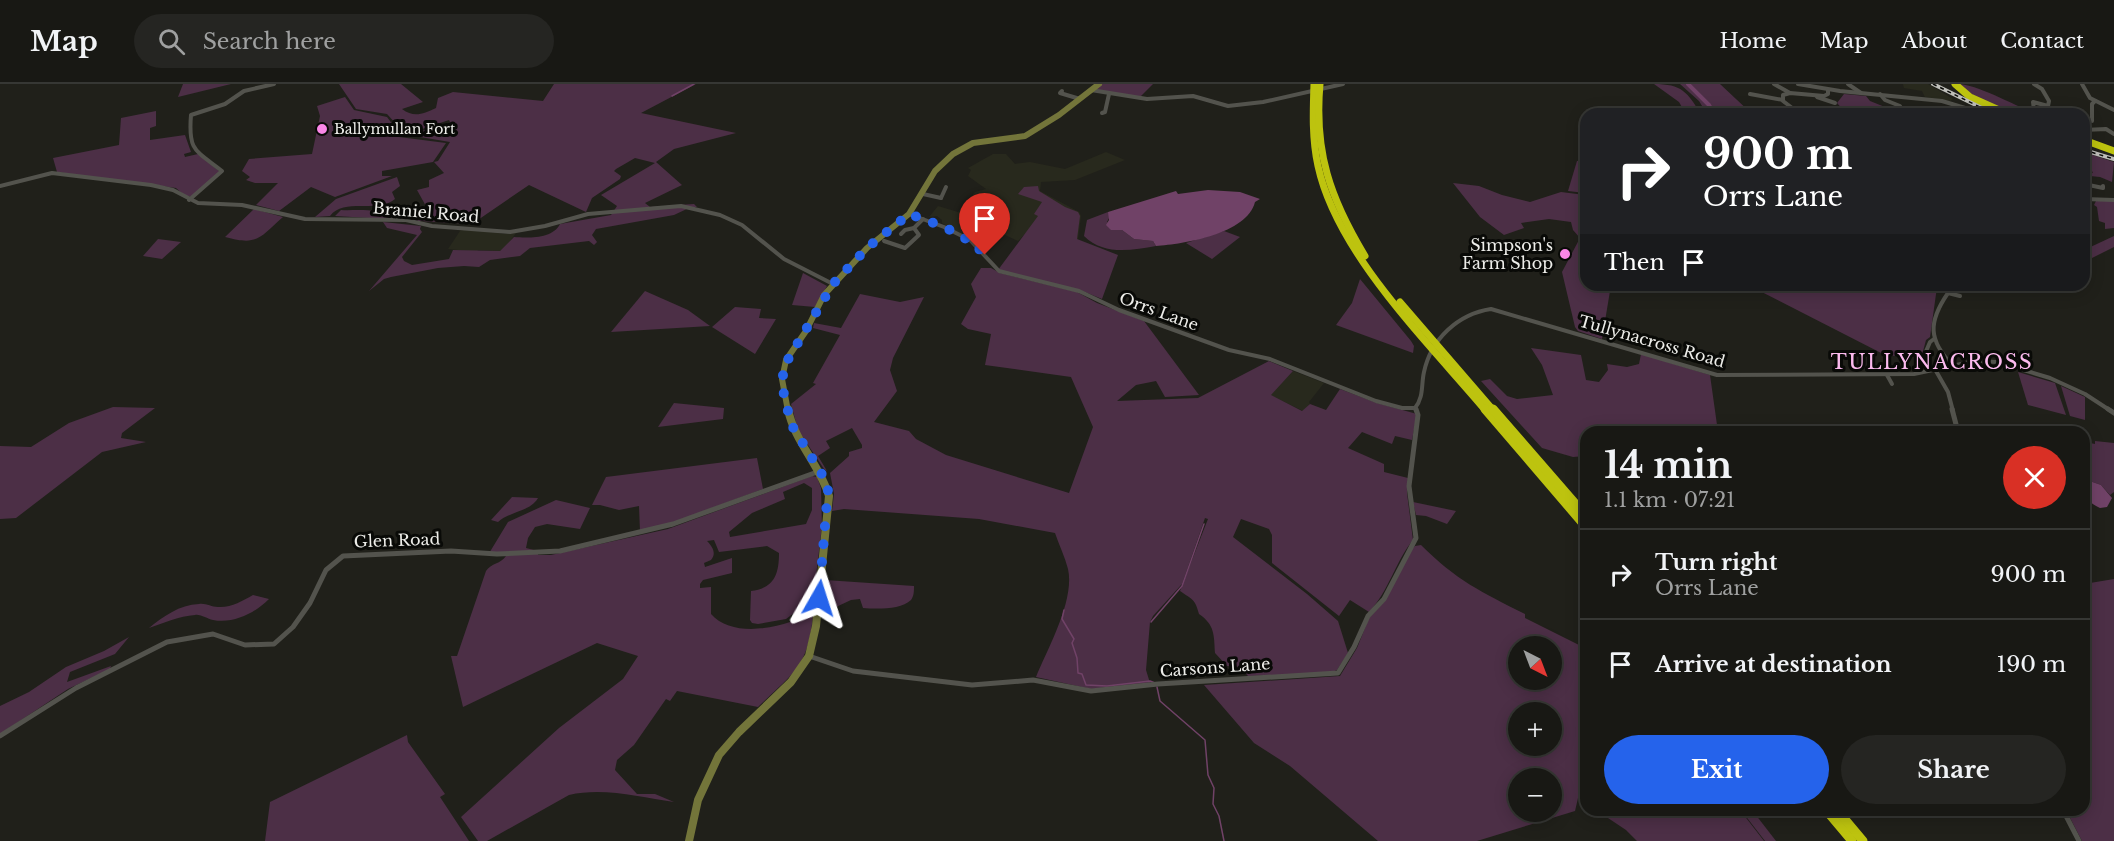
<!DOCTYPE html>
<meta charset="utf-8">
<style>
body{margin:0;font-family:"Libre Baskerville",serif;background:#252522;color:#f1f3f6;height:100vh;display:flex;flex-direction:column;font-size:22px;white-space:nowrap}
*{box-sizing:border-box;margin:0}
p{font-size:20px;color:#9fa0a0}
.icon{flex:none;width:33px;height:33px;fill:none;stroke:currentColor;stroke-width:2;stroke-linecap:round;stroke-linejoin:round}
.map{position:relative;flex:1;overflow:hidden}
.details{position:absolute;left:1580px;top:342px;width:510px;height:390px;display:flex;flex-direction:column;background:#181814;border-radius:18px;box-shadow:0 3px 15px #0003,0 0 0 2px #363734}
.details>*{flex:none}
.guide{position:absolute;left:1580px;top:24px;width:510px;height:183px;border-radius:18px;box-shadow:0 3px 15px #0003,0 0 0 2px #363734;background:#202124;color:#fff;overflow:hidden}
.needle{width:39px;rotate:138deg}
.buttons{position:absolute;left:1508px;top:552px;display:grid;gap:12px}
.buttons a{display:grid;place-items:center;width:54px;height:54px;border-radius:50%;background:#181814;box-shadow:0 3px 15px #0003,0 0 0 2px #363734;font-size:30px}
.pin{position:absolute;display:grid;place-items:center;width:51px;height:51px;color:#fff;margin:-62px -26px;border-radius:50% 50% 50% 0;rotate:-45deg;box-shadow:0 0 6px #0007}
.pin .icon{rotate:45deg}
.me{position:absolute;width:66px;margin:-33px;rotate:6deg;stroke-linejoin:round;filter:drop-shadow(0 0 4px #0008)}
.turn{display:flex;align-items:center;gap:21px;height:126px;padding:0 24px;font-size:27px}
.turn .icon{width:78px;height:78px;stroke-width:2.5}
.turn b{display:block;font-size:42px;line-height:51px}
.then{display:flex;align-items:center;height:57px;padding:0 24px;background:#0003;gap:12px;font-size:22px}
.round{display:grid;place-items:center;flex:none;width:63px;height:63px;border-radius:32px;background:#252522}
.summary{display:flex;align-items:center;justify-content:space-between;height:102px;padding:0 24px}
h1{font-size:36px;font-weight:800;line-height:45px}
.action{display:flex;gap:12px;margin-top:auto;padding:12px 24px}
.action a{flex:1;height:69px;border-radius:36px;background:#2563eb;color:#fff;font-size:24px;font-weight:800;line-height:69px;text-align:center}
.action a+a{background:#252522;color:#f1f3f6}
ul{padding:0;list-style:none}
li{display:flex;align-items:center;gap:18px;height:90px;padding:0 24px;border-top:2px solid #363734}
li div{flex:1}
li b{display:block;font-size:22px}
li em{font-style:normal}
header{display:flex;align-items:center;gap:36px;box-sizing:border-box;height:84px;padding:0 30px;background:#181814;border-bottom:2px solid #363734}
header strong{font-size:28px}
nav{display:flex;gap:33px;margin-inline-start:auto;font-size:21px}
.search{width:420px;height:54px;background:#252522;display:flex;align-items:center;gap:15px;box-sizing:border-box;padding:0 21px;border-radius:33px;color:#9fa0a0;font-size:22px}
.map>svg:first-child{display:block}
</style>
<header>
<strong>Map</strong>
<div class="search"><svg class="icon" aria-label="search" viewBox="0 0 24 24"><circle cx="10" cy="10" r="6"/><path d="M15 15l6 6"/></svg>Search here</div>
<nav><a>Home</a><a>Map</a><a>About</a><a>Contact</a></nav>
</header>
<div class="map">
<svg width="2114" height="757" viewBox="0 0 2114 757">
<rect width="100%" height="100%" fill="#20201a"/>
<g fill="#28291d">
<path d="M1903 0H1928L1953 15 1950 17 1925 13 1922 7 1904 4Z"/>
<path d="M1106 68 1125 76 1075 96 1041 98 1040 107 1079 128 1081 132 1078 155 1055 153 1029 146 1018 157 990 144 974 158 942 139V136L937 132 929 133 938 122 958 128 975 108 986 105 968 92 971 86 968 84 993 70H1006L1015 80 1030 78 1065 85Z"/>
<path d="M468 145 504 150 516 149 505 164 500 167 478 166 477 168 448 165 460 147Z"/>
<path d="M1293 287 1324 299 1309 318 1310 320 1303 327 1270 311Z"/>
</g>
<g fill="#4c2f46" fill-rule="evenodd">
<path d="M183 0H231L178 13Z"/>
<path d="M339 0H401L423 18 402 25C414 34 423 30 436 24L438 14 453 8 543 17 554 0H696L641 29 736 49 674 65 656 78 682 101 645 119 650 123 694 120 697 123H691L674 131 596 145 592 151 597 158 594 161 589 157 530 164 520 172 490 176 479 183 464 182 438 184 391 193 384 195 369 207 417 151 387 144 383 138 421 142 420 145 422 148 402 173 404 177 412 181 449 175 453 166 500 167 514 153C528 154 553 155 560 140L611 131 617 122 601 111 655 79 635 74 616 85 614 87 621 92 620 95 592 114 586 128 529 101 472 140 335 132 341 126C355 127 379 123 390 134L427 124 417 106 429 103V96L444 89 434 78 438 77 450 58 408 51 429 45 432 47 429 51 430 52 444 51 452 42 449 36 410 49 397 41 387 30 356 25Z"/>
<path d="M1102 0H1153L1140 13 1094 6Z"/>
<path d="M1654 0C1682 0 1687 8 1701 30H1686L1679 18Z"/>
<path d="M1680 0H1720L1752 30H1707L1699 17Z"/>
<path d="M1958 0C1976 0 2016 22 2036 30 2006 30 1981 19 1958 0Z"/>
<path d="M1844 10 1866 12 1870 17 1885 23 1873 30H1847L1837 19Z"/>
<path d="M345 13 354 26 387 33 393 41 404 49 399 53 446 59 433 78 382 87V92H392L335 113 311 103 279 127 256 121 278 99H255L246 96 250 93 242 87 249 75 312 70 320 32 317 22Z"/>
<path d="M156 27V42L150 44V56L185 51 191 68 184 70 185 73 198 70 219 87V90L192 112 186 113 176 104 57 88 53 74 119 61 121 34Z"/>
<path d="M2084 68 2114 78 2112 98 2100 93 2090 92 2093 88 2084 83Z"/>
<path d="M1585 76V109L1568 107 1577 77Z"/>
<path d="M397 93 400 102 392 108 395 115C376 130 344 113 330 132L315 133 336 115Z"/>
<path d="M1453 99 1479 102 1502 111 1530 118 1561 108 1585 111 1586 201H1611L1602 255 1578 247 1575 243 1562 188 1580 154 1573 146 1571 138 1549 135 1521 139 1524 144 1504 151 1480 133Z"/>
<path d="M1038 102 1039 107 1065 123 1078 128 1080 132 1077 155 1118 171 1102 215 1080 206 998 186 1038 132 1034 130 1042 118 1018 110 1024 103Z"/>
<path d="M2096 117H2114V144L2105 145V139L2099 137 2097 123 2094 121Z"/>
<path d="M254 125 283 133C259 154 258 162 225 153Z"/>
<path d="M1108 128 1110 132 1107 138 1117 146H1122L1134 155 1153 157 1156 162C1132 166 1104 172 1084 152L1087 136Z"/>
<path d="M1224 147 1240 153 1212 175 1186 159Z"/>
<path d="M2114 152V163L2084 178V166Z"/>
<path d="M158 155 181 158 162 175 143 172Z"/>
<path d="M981 184H991L1000 189 1077 208 1097 219 1144 237 1199 311 1165 313 1156 297 1136 301 1117 317 1198 314 1269 277 1293 287 1271 311 1302 327 1310 320 1326 326 1340 305 1377 319 1417 330 1412 356 1395 352 1392 360 1362 348 1348 364 1384 380V388L1408 394 1407 409 1413 456C1395 478 1389 507 1369 528L1350 516 1339 532 1272 479V451L1269 445 1241 435 1233 453 1307 510 1338 537 1348 569 1337 586 1328 590 1248 592 1240 583 1227 582 1215 569C1214 551 1215 541 1199 530 1195 515 1193 516 1180 507L1206 440 1208 435 1205 434 1182 500 1153 532 1150 538 1146 586 1150 599 1091 605 1036 593C1048 564 1075 516 1068 485 1065 473 1059 461 1055 449L979 435 844 425 832 427 834 410 830 389 849 372V368L862 364V361L852 344 826 357 830 364 818 372 827 387 824 385 798 346 791 320 816 300 813 299 840 251 813 244 814 239 841 244 860 210 900 218 924 213 893 274 890 286 897 307 874 338 909 347 916 355 946 371 1069 409 1093 343 1071 293 985 281 991 250 968 245 961 240 976 213 971 200Z"/>
<path d="M803 189 827 202 815 223 792 221Z"/>
<path d="M1360 195 1411 257 1414 262 1413 269 1336 241 1352 219Z"/>
<path d="M1748 201H1783L1787 204 1816 207 1822 202 1861 205 1866 201 1944 202 1937 203 1930 253 1926 256 1922 271 1887 272Z"/>
<path d="M645 207 688 226 710 242 611 248Z"/>
<path d="M735 223 761 225 759 234 776 235 755 270 712 243Z"/>
<path d="M1531 264 1581 271 1586 296 1599 298 1608 286 1607 280 1627 283 1639 280 1641 270 1710 291 1718 348H1586L1585 372 1573 373 1542 364 1481 297 1490 295 1507 312 1517 315 1553 311 1542 281Z"/>
<path d="M2018 288 2055 299 2066 331 2028 321Z"/>
<path d="M2061 302 2085 313V336L2070 332Z"/>
<path d="M674 319 724 324 723 335 658 343Z"/>
<path d="M113 323 155 324 122 349 121 354 146 358 102 368 16 434 0 435V362L31 363 69 339Z"/>
<path d="M2095 357 2114 359V408L2110 411 2101 401 2084 395V360L2085 358 2095 360Z"/>
<path d="M757 374 763 405 677 437 640 447 639 422 619 426 600 421H592L606 393Z"/>
<path d="M812 392 817 393 821 404 822 442 814 509 805 516 798 526 786 535 758 540 752 539 750 536 751 507C774 504 779 491 779 469L767 462 719 468 714 456 707 457C712 462 717 469 711 476L704 479 705 483 732 474V489L703 496 700 500V504L711 503V530C729 551 767 546 790 538 799 534 805 525 814 524 808 582 799 584 758 623L677 607 670 617 666 615 634 661 617 676 615 686 637 710H655L674 718C640 713 603 703 569 711L487 757H478L461 733 559 644 623 595 638 572 597 559 463 623 451 572H457L486 487C491 479 501 480 506 472L488 471 508 438 556 416 590 424 580 445 547 440 535 443 528 454 526 464 538 467V471H551L668 445ZM804 399 812 404V426L806 440 730 453 729 448 752 429 785 415 783 408Z"/>
<path d="M512 413 538 414C530 428 510 427 498 438L491 436Z"/>
<path d="M1413 418 1456 427 1447 440 1426 432 1416 431Z"/>
<path d="M1421 461C1456 496 1481 508 1525 530V534L1585 564V719L1578 714 1575 727 1477 757H1378L1290 682 1254 659 1204 601 1340 592 1357 564 1369 534 1384 518 1411 466 1415 462ZM1518 562H1551V596H1518ZM1518 628H1551V662H1518ZM1518 694H1551V728H1518Z"/>
<path d="M2114 495V757H2082L2066 726H2084V500Z"/>
<path d="M825 496 914 502C914 507 914 512 911 516 901 526 876 525 863 524L860 515 851 516 821 530Z"/>
<path d="M253 511 269 515C255 529 234 540 213 536 207 535 201 530 195 531 179 532 164 539 149 544 164 532 179 521 199 520 206 519 211 523 218 523 231 524 242 517 253 511Z"/>
<path d="M129 553 115 570 70 588 67 598 111 582 110 585 68 605 0 650V622L29 608 66 583 104 567Z"/>
<path d="M407 651 408 658 445 710 440 713 469 757H265L270 718Z"/>
<path d="M1596 726H1740L1764 757H1637L1626 746Z"/>
<path d="M1741 726H1752L1776 757H1765Z"/>
</g>
<g fill="#704267">
<path d="M1208 106 1240 108 1260 115 1255 118C1247 150 1184 160 1156 162L1153 157 1134 155 1122 146H1111L1106 141 1109 136 1108 128 1176 107 1178 110Z"/>
<path d="M2084 395 2101 401 2112 414 2107 423 2100 424C2086 418 2083 409 2084 395Z"/>
</g>
<g fill="none" stroke-linecap="round" stroke-linejoin="round">
<g stroke="#704267" stroke-width="1.5">
<path d="M672 12 694 0"/>
<path d="M1064 526 1062 535 1074 555 1072 559 1077 574 1078 589 1082 590 1086 601 1107 602 1150 597 1155 599"/>
<path d="M1151 538 1182 502 1204 440"/>
<path d="M1157 603 1160 617 1205 656 1208 691 1214 704 1213 720 1219 732 1224 757"/>
</g>
<path stroke="#704267" stroke-width="4" d="M1688 0 1709 21 1714 30"/>
<g stroke="#53534d" stroke-width="4">
<path d="M1774 0 1790 9"/>
<path d="M1798 0 1840 7 1942 17 1985 30"/>
<path d="M1848 0 1861 9"/>
<path d="M2034 0 2042 5 2049 17 2048 22 2033 18 2034 26 2040 30"/>
<path d="M2082 0 2090 14 2114 26"/>
<path d="M1091 6 1147 15 1193 12 1228 22 1263 18 1343 0"/>
<path d="M1062 7 1060 9 1080 15"/>
<path d="M1750 10 1783 16"/>
<path d="M1880 10 1885 16 1900 22"/>
<path d="M1817 13 1835 19"/>
<path d="M1796 26 1825 30"/>
<path d="M1768 27 1793 24"/>
<path d="M1102 29 1105 28 1109 10"/>
<path d="M1800 30 1783 17V11L1790 9 1824 12 1828 10V6"/>
<path d="M1950 30 1972 27"/>
<path d="M2092 37V20L2095 17"/>
<path d="M2084 46 2106 45 2114 50"/>
<path d="M2084 100 2103 104V102"/>
<path d="M0 102 52 89 151 101 173 106 198 119 242 121 305 135 406 136 432 142 510 148 545 142 588 130 681 122 720 131 742 141 784 175 833 200"/>
<path d="M923 110 941 114"/>
<path d="M941 114 946 103"/>
<path d="M2084 115 2114 116"/>
<path d="M189 116 222 87C195 66 188 67 191 31L225 20 244 7 274 0"/>
<path d="M909 130 944 143 970 156 999 187 1079 207 1119 226 1229 266 1270 275 1376 317 1402 324H1415"/>
<path d="M901 150 905 146 914 144"/>
<path d="M884 157 905 164 919 151 914 144 923 135"/>
<path d="M1946 201 1948 209C1928 238 1928 256 1953 282"/>
<path d="M1948 209 1960 212"/>
<path d="M1930 283 1924 272 1930 258 1934 255"/>
<path d="M1936 287 1948 308 1953 327"/>
<path d="M1887 291 1892 300"/>
<path d="M1415 324C1424 313 1421 301 1424 288 1431 255 1458 230 1491 225L1717 291 1914 290 1975 277 1997 278 2050 294 2085 310 2111 327"/>
<path d="M1415 324 1416 327"/>
</g>
<g stroke="#53534d" stroke-width="5">
<path d="M1952 325 1958 348"/>
<path d="M2108 325 2114 329"/>
<path d="M809 572 853 587 972 601 1033 596 1091 607 1158 600 1338 589 1354 563 1368 532 1384 515 1416 454 1409 402 1418 331 1416 325"/>
<path d="M0 652 76 604 167 558 213 550 245 561 274 560 293 543 310 519 326 486 343 472 451 467 497 470 560 467 673 440 820 387"/>
<path d="M2063 726 2079 757"/>
</g>
<path stroke="#73753a" stroke-width="6" d="M788 327 782 295 786 276 806 247 824 211 867 164 909 130 935 87 953 70 973 59 1025 52 1059 31 1099 0"/>
<path stroke="#73753a" stroke-width="8" d="M689 757 698 716 719 671 739 648 791 598 809 572 816 542 829 412C820 381 794 357 788 325"/>
<g stroke="#bdc30f" stroke-width="7">
<path d="M1314 0C1313 28 1312 55 1318 82 1337 170 1429 259 1486 327"/>
<path d="M1320 0C1314 68 1330 114 1365 172"/>
<path d="M1955 0 1970 13 2008 30"/>
<path d="M2084 56 2114 67"/>
<path d="M1400 218 1494 327"/>
</g>
<g stroke="#bdc30f" stroke-width="9">
<path d="M1485 325 1586 443"/>
<path d="M1493 325 1586 432"/>
<path d="M1826 726 1852 757"/>
<path d="M1837 726 1863 757"/>
</g>
<g stroke="#bebeb9" stroke-width="4">
<g id="rail">
<path d="M1933 0 1994 30"/>
<path d="M2084 66 2114 75"/>
</g>
</g>
<use href="#rail" stroke="#090a07" stroke-width="1.5" stroke-dasharray="4" stroke-linecap="butt"/>
</g>
<g fill="none" stroke-linecap="round" stroke-linejoin="round">
<path stroke="#2563eb" stroke-width="10" stroke-dasharray="0 18" d="M819 514 828 405 823 392 791 340 783 306V284L833 200 867 164 909 130C936 140 964 148 985 171"/>
</g>
<g fill="#fa87e7" stroke="#090a07" stroke-width="2">
<circle cx="322" cy="45" r="6"/>
<circle cx="1565" cy="170" r="6"/>
</g>
<g text-anchor="middle" dominant-baseline="central" stroke-width="6" stroke-linejoin="round" paint-order="stroke">
<g font-size="14" fill="#edede9" stroke="#090a07" text-anchor="start">
<text x="334" y="45">Ballymullan Fort</text>
</g>
<g font-size="16" fill="#edede9" stroke="#090a07">
<text transform="translate(426 128) rotate(5)">Braniel Road</text>
<text transform="translate(1159 227) rotate(20)">Orrs Lane</text>
<text transform="translate(1652 257) rotate(16)">Tullynacross Road</text>
<text transform="translate(397 456) rotate(-2)">Glen Road</text>
<text transform="translate(1215 583) rotate(-4)">Carsons Lane</text>
</g>
<g font-size="16" fill="#edede9" stroke="#090a07" text-anchor="end">
<text x="1553" y="161">Simpson's<tspan x="1553" dy="18">Farm Shop</tspan></text>
</g>
<g font-size="20" letter-spacing="1.5" fill="#fbbaee" stroke="#090a07">
<text x="1932" y="278">TULLYNACROSS</text>
</g>
</g>
</svg>
<div class="buttons">
<a><svg class="needle" viewBox="-14 -14 28 28"><path d="M0-13l5 13h-10z" fill="#e53935"/><path d="M0 13l5-13h-10z" fill="#9fa0a0"/></svg></a>
<a>+</a>
<a>−</a>
</div>
<div class="pin" style="left:985px;top:171px;background:#d93025"><svg class="icon" aria-label="arrive" viewBox="0 0 24 24"><path d="M6 21V4h12l-3 4 3 4H6"/></svg></div>
<svg class="me" style="left:819px;top:514px" viewBox="-20 -20 40 40"><path d="M0-17L14 15 0 8-14 15z" fill="#2563eb" stroke="#fff" stroke-width="4"/></svg>
<div class="guide">
<div class="turn"><svg class="icon" aria-label="right" viewBox="0 0 24 24"><path d="M7 20v-9h11M14 6l5 5-5 5"/></svg><div><b>900 m</b>Orrs Lane</div></div>
<div class="then">Then<svg class="icon" aria-label="arrive" viewBox="0 0 24 24"><path d="M6 21V4h12l-3 4 3 4H6"/></svg></div>
</div>
<section class="details">
<div class="summary"><div><h1>14 min</h1><p>1.1 km · 07:21</p></div><a class="round" style="background:#d93025;color:#fff"><svg class="icon" aria-label="close" viewBox="0 0 24 24"><path d="M6 6l12 12M18 6L6 18"/></svg></a></div>
<ul>
<li><svg class="icon" aria-label="right" viewBox="0 0 24 24"><path d="M7 20v-9h11M14 6l5 5-5 5"/></svg><div><b>Turn right</b><p>Orrs Lane</p></div><em>900 m</em></li>
<li><svg class="icon" aria-label="arrive" viewBox="0 0 24 24"><path d="M6 21V4h12l-3 4 3 4H6"/></svg><div><b>Arrive at destination</b></div><em>190 m</em></li>
</ul>
<div class="action"><a>Exit</a><a>Share</a></div>
</section>
</div>
